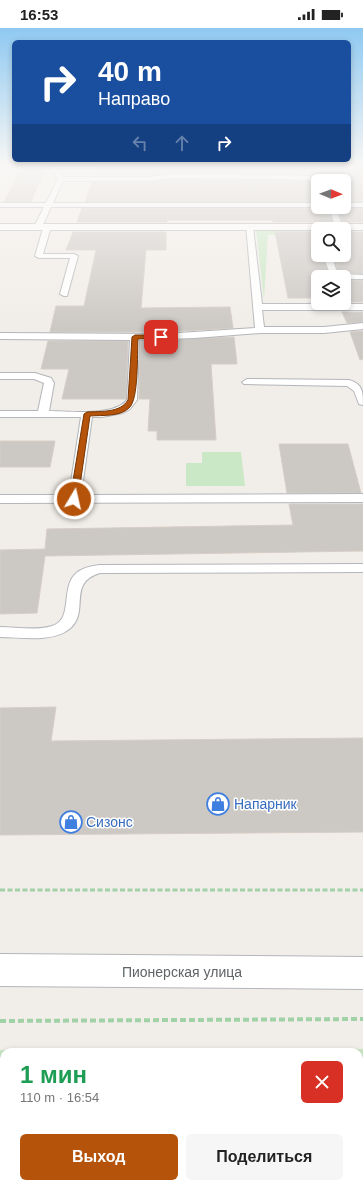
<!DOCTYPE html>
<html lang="ru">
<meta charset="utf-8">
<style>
body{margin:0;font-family:Helvetica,sans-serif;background:#f6f6f6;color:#222;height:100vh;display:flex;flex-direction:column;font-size:15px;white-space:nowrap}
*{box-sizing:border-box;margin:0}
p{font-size:13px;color:#767676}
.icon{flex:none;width:22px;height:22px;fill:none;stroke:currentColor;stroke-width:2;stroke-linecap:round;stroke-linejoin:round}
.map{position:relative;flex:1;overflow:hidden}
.panel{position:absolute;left:0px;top:1020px;width:363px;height:140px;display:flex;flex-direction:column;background:#fff;border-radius:12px 12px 0 0;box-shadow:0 2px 6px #0003}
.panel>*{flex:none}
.hud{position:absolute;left:12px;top:12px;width:339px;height:122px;border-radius:6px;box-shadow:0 2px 6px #0003;background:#1a4fa0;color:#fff;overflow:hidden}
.needle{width:26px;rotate:91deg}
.buttons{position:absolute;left:311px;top:146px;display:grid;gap:8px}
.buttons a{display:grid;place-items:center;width:40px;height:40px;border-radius:6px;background:#fff;box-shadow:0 2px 6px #0003;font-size:20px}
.pin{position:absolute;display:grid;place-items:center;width:34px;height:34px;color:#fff;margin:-17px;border-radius:8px;box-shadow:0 2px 6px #0006}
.me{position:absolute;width:44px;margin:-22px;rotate:9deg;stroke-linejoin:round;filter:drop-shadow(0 0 3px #0008)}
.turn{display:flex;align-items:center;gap:14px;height:84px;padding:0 20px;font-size:18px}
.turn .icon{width:52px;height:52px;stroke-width:2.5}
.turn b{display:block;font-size:28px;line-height:34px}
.lanes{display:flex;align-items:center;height:38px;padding:0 20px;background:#0003;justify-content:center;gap:20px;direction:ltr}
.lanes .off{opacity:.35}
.round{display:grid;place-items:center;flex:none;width:42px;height:42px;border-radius:6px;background:#f6f6f6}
.summary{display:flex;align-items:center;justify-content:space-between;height:68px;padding:0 20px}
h1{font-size:24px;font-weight:800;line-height:30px;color:#1e9e55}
.cta{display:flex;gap:8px;margin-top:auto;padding:8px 20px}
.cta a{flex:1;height:46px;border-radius:6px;background:#b45309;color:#fff;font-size:16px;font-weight:800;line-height:46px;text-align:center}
.cta a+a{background:#f6f6f6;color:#222}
.status{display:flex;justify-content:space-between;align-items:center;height:28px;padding:0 20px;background:#fff;direction:ltr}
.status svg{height:11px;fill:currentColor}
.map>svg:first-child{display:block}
</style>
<div class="status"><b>16:53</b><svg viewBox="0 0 49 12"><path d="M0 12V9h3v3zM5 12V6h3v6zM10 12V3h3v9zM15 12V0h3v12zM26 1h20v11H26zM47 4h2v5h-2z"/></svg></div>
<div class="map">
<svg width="363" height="1160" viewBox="0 0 363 1160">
<rect width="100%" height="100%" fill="#f1ede8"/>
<g fill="#cae8c5" fill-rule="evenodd">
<path d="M256 201H314L315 207H268L264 271Z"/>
<path d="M202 424H241L245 458H186V435H202Z"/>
<path d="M363 1021V1160H0V1022ZM4 1024H359V1156H4Z"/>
</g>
<g fill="#ccc8c4" stroke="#d6cec6">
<path d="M23 138H47L31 174H4Z"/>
<path d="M98 138H363V174H344V153H322L325 150 321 146 173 144 149 148H94Z"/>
<path d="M173 152 318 153V174H85L92 154H149Z"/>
<path d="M320 179H328L332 194H273L272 192H167V194H77L82 180H318Z"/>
<path d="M337 179 363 180V194H343Z"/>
<path d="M73 204H166V222H146L141 280 230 279 233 300 163 304H50L56 278H84L96 222H66Z"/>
<path d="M275 204H318V227H322L327 242 333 249H318V270H288Z"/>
<path d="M344 204H363V246L342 245 337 240 333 227H344Z"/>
<rect x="344" y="252" width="19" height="22"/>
<path d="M342 284H363V294L347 295Z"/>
<path d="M363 303V331L360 332 350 304Z"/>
<path d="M234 309 237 336H211L216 412H157V403H148L150 371H139L140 313Z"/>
<path d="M48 313H128L126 371H62L69 341H41Z"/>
<path d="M0 413H55L50 439H0Z"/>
<path d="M279 416H348L361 465H287Z"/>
<path d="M289 476H363V523L45 528 37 585 0 586V522L45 521 47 501 293 497Z"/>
<path d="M56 679 51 713 363 710V804L0 807V680Z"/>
</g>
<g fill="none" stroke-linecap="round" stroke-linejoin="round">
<g stroke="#b3b6ba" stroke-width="2">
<g id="service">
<path d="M54 138 56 139 63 149H149L173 146 321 148 324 150 321 152 173 150 149 153H63L53 175H318V179H51L42 199 38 201 34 199 44 179H0V175H46L58 151 51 140Z"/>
<rect x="344" y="175" width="19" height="4"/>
<path d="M329 179H335L343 199 342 201H338L335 199Z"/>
<path d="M44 197H47L51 199 43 226H74L78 228 67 268H64L60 266 70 230H39L35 228Z"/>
<path d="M246 197H249L253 199 262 276H363V282H262L264 299H324L363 295V301L324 305H260L195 310 139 312 137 372 130 381 123 385 102 389H92L81 467 363 466V474L0 475V467H69L81 389H0V383H38L44 355 34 351H0V345H35L51 350 54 355 49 383C70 383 113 389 127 372L130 312 0 311V305L163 306 255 300Z"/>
<path d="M323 227H331L336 241 341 246 363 247V251H344V249H335L328 241Z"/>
<path d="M247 351 349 352C363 356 363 364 363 377L359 376 354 363 347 358 244 356 242 354Z"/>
<path d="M363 536V544L100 545C64 556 94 587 65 604 47 614 20 609 0 609V599C16 599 36 603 52 598 76 591 57 554 81 542 86 539 93 538 99 537Z"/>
</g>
</g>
<g stroke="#b3b6ba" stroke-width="2">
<g id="minor">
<path d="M0 196H363V202H344V201H318V202H0Z"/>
<path d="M0 926 363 929V961L0 958Z"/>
</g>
</g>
<path stroke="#a1d1a7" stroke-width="3" stroke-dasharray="5 2.5" stroke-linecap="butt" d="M0 862H363"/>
<path stroke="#a1d1a7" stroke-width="4" stroke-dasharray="6 3" stroke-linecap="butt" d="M0 993 363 991"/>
<use href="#service" fill="#fff" fill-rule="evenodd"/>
<use href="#minor" fill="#fff" fill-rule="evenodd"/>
</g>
<linearGradient id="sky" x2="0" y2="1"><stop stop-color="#8fc9f1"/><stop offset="0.46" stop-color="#f9f7f5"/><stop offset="1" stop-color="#f9f7f5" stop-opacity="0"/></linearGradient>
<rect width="363" height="300" fill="url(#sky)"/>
<path fill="#b45309" stroke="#753606" d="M161 307H163V310L138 311C137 325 139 372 129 380 120 389 102 387 90 388L78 471 77 473H71L70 471 84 386 87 384C102 383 120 385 128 372L132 309 135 307Z"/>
<defs>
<g id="shop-ring" transform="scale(1.15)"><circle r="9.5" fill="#fff" stroke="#3f7fe0" stroke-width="1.5"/><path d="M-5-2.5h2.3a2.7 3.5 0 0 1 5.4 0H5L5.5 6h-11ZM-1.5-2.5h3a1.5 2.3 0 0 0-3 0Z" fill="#3f7fe0"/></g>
</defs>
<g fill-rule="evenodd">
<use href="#shop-ring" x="218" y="776"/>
<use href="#shop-ring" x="71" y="794"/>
</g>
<g text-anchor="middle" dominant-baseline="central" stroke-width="3" stroke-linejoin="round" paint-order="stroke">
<g font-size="14" fill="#366cbe" stroke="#fff" text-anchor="start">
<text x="234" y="776">Напарник</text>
<text x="86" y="794">Сизонс</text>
</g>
<g font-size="14" fill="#5f6468" stroke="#fff">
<text x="182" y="944">Пионерская улица</text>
</g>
</g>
</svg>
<div class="buttons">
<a><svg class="needle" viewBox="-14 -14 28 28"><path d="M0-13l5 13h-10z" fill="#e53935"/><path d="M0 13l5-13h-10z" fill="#767676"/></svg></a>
<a><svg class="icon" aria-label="search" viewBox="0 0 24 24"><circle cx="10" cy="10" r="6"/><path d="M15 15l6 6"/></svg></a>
<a><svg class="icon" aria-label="layers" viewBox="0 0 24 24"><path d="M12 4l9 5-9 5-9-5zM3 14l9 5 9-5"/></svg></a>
</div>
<div class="pin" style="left:161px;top:309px;background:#d93025"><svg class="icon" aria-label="arrive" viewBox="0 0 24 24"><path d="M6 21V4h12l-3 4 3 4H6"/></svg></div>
<svg class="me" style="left:74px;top:471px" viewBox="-20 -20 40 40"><circle r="17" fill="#b45309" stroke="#fff" stroke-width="3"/><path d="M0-11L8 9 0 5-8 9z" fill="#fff"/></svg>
<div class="hud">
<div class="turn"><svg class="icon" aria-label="right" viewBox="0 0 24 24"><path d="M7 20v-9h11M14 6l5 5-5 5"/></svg><div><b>40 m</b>Направо</div></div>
<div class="lanes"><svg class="icon off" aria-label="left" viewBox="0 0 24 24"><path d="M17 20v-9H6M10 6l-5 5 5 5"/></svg><svg class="icon off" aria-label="ahead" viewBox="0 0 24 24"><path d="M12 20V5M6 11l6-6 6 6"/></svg><svg class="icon" aria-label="right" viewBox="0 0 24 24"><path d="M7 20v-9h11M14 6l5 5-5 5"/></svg></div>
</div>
<section class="panel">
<div class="summary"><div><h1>1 мин</h1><p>110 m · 16:54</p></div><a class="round" style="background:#d93025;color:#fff"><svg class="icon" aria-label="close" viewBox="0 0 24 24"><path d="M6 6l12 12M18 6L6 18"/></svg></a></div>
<div class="cta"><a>Выход</a><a>Поделиться</a></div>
</section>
</div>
